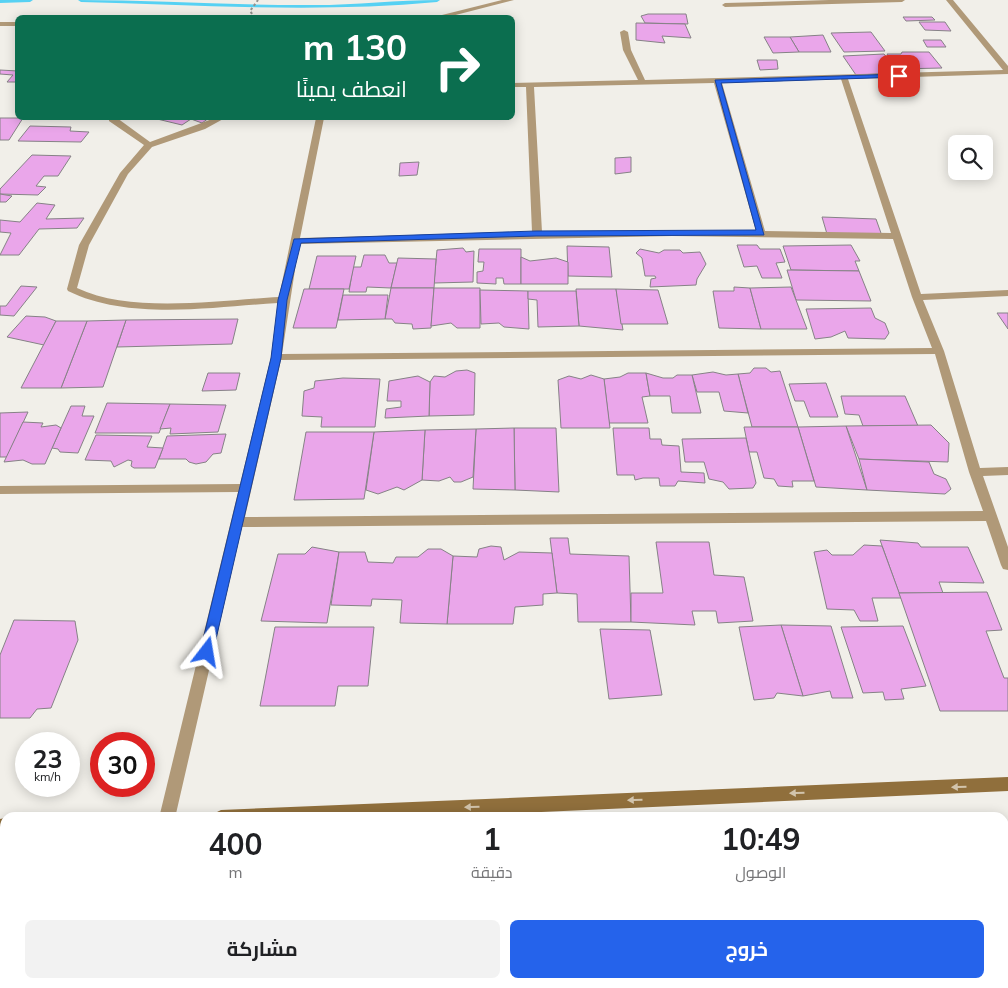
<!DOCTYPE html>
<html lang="ar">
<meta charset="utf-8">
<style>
body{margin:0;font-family:Mulish,Cairo,sans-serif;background:#f2f2f2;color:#202124;direction:rtl;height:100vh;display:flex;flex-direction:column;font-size:19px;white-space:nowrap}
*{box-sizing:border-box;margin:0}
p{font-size:16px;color:#757577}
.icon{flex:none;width:28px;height:28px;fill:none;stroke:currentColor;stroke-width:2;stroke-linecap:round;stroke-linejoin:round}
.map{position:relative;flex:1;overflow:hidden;direction:ltr}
.panel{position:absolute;left:0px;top:812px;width:1009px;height:176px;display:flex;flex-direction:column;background:#fff;border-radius:15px 15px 0 0;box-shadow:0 2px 12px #0003;direction:rtl}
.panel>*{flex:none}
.top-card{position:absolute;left:15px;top:15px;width:500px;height:105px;border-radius:8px;box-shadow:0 2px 12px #0003;direction:rtl;background:#0b6e4f;color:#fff;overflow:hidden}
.controls{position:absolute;left:948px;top:135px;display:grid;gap:10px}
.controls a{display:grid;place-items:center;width:45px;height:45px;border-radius:8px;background:#fff;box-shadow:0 2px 12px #0003;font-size:25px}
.speed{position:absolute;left:15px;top:732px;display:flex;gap:10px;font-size:25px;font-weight:700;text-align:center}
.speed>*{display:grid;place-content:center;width:65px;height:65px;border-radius:50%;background:#fff;box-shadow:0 2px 12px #0003;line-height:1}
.speed small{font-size:12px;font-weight:400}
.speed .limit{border:8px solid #d22;background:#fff;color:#111}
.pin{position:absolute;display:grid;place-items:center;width:42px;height:42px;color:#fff;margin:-21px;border-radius:10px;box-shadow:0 2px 8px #0006}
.me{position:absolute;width:55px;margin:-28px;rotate:14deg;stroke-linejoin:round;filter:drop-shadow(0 0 4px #0008)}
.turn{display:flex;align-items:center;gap:18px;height:105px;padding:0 25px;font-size:22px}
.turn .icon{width:65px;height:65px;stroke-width:2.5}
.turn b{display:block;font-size:35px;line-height:42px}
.eta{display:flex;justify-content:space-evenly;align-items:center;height:85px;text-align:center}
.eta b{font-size:30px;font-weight:700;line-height:35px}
.cta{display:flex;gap:10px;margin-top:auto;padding:10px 25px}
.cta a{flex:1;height:58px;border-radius:8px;background:#2563eb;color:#fff;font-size:20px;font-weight:700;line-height:58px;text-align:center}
.cta a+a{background:#f2f2f2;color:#202124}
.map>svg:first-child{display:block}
</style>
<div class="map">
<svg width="1008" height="988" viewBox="0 0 1008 988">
<rect width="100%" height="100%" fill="#f1efe9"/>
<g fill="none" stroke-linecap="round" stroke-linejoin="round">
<g fill="#56d1f3" fill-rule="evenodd">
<path d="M0 0H33L30 2 0 3Z"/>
<path d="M78 0C153 0 228 5 303 5 349 6 394 0 440 0L437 2C318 13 200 5 81 2Z"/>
</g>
</g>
<g fill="#eaa6ea" stroke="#868286">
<path d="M648 14H686L688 24 645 23 641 16Z"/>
<path d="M903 17H932L935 20 906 21Z"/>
<path d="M919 22H945L951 31 925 30Z"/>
<path d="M636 23 685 24 691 38 662 36 665 43 636 40Z"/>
<path d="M871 32 885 51 844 52 831 33Z"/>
<path d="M823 35 831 52H799L790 37Z"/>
<path d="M764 37H790L799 52 773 53Z"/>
<path d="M923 40H941L946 47H927Z"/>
<path d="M902 52H929L942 68 897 69 887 54H901Z"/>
<path d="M884 54 900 73 856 75 843 56Z"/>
<path d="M757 60H777L778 69 760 70Z"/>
<path d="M0 70 18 71V82H7L13 75 0 74Z"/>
<path d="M0 118H23L9 140H0Z"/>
<path d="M153 118H209L202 123 191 119 182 125Z"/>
<path d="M30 126 71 127 70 131 89 132 81 142 18 141Z"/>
<path d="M32 155 71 156 58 176H44L36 186 46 187 38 195 0 194V189Z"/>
<path d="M631 157V172L615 174V158Z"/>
<path d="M419 162 417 175 399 176 400 163Z"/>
<path d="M0 194 12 196 6 202H0Z"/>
<path d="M37 203 55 205 46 219 84 218 77 228 39 229 19 255H0L11 233 0 232V220L20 222Z"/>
<path d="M822 217 876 219 882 236 827 234Z"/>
<path d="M737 245H757L760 249H780L785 262 776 263 782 278H762L757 266 744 267Z"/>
<path d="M851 245 860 261H855L859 271 791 270 783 246Z"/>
<path d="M567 246 609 247 612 277 568 276Z"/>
<path d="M463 248 466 252 474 251 473 282 434 283 437 250Z"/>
<path d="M479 249H521V284H504L503 278H496V284L477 283V272L483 271 484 262H478Z"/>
<path d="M640 249 659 253 664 250H680L683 253 700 252 706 264 697 279 696 285 650 287 651 279 656 278 655 276H645L642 258 636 253Z"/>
<path d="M364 255H385L389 263H397L391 288 367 287 366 292H349L353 267H361Z"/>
<path d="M317 256H356L349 289H309Z"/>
<path d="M521 257 530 261 556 258 568 262V284H521Z"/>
<path d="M398 258 436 259 434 288H391Z"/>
<path d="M787 270 859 271 871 301 796 300Z"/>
<path d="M21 286 37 287 14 316 0 315V306H6Z"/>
<path d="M734 287 750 288 761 329 719 328 713 291H734Z"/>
<path d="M791 287 807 329H761L750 288Z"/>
<path d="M391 288H434L431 328 413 329 412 324 395 323 392 319H385Z"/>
<path d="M434 288H480V328H457L451 323 431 326Z"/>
<path d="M304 289H344L336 328H293Z"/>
<path d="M576 289H616L623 330 579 326Z"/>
<path d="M616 289 658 290 668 324H621Z"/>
<path d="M480 290 528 291 529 329 504 327 499 323 481 324Z"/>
<path d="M528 291H576L579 326 538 327 537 300 528 299Z"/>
<path d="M343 295H388L385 319 338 320Z"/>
<path d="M871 308 875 318 885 323 889 333 885 339 848 338 845 331 831 337 815 339 806 309Z"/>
<path d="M997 313H1008V329Z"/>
<path d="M26 316 45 317 56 321 44 345 7 337Z"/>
<path d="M238 319 232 344 117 347 126 320Z"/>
<path d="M126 320 103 387 61 388 87 321Z"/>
<path d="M56 321H87L61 388H21Z"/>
<path d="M754 368H766L771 372 780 371 798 427H752L738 374 750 373Z"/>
<path d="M467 370 475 373 474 415 429 416 430 382 434 376 445 377 456 371Z"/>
<path d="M713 372 726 375 738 374 748 413 724 411 719 392H697L692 375Z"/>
<path d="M208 373H240L236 390 202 391Z"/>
<path d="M628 373H646L650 396 642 397 648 423H609L604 379 620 377Z"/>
<path d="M646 373 663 378H673L677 375H692L701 413H672L670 396H650Z"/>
<path d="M591 375 604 379 610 428H561L558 380 569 376 581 379Z"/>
<path d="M418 376 430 382 429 416 385 418 386 409 401 407V401H387L389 381Z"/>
<path d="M343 378 380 379 375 427H321L322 417 302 416 304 391 314 388 315 381Z"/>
<path d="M826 383 838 417H810L804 401H795L789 384Z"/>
<path d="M841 396H905L918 426H863L859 415 845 414Z"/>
<path d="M107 403 170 404 159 433H95Z"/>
<path d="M170 404 226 405 218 432 170 434 171 428 160 429Z"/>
<path d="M71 406H85L82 416H94L78 453 60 452 58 449 52 448Z"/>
<path d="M28 412 7 457H0V413Z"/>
<path d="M23 422 43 423 41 427 56 425 61 428 45 464H32L23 460 4 462Z"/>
<path d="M931 425 949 443 948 462 859 459 846 426Z"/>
<path d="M846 426 867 490 816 487 798 427Z"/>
<path d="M744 427H798L814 481H792L793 487 778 486 774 479 764 478 757 452H749Z"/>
<path d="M514 428H556L559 492 515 490Z"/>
<path d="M514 428 515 490 473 489 476 429Z"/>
<path d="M613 428H649L650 439H661L662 445 679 446 681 472 704 473 705 483 678 481 675 486H660L659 478H643L635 480 634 475H617Z"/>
<path d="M476 429 473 477 461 482H454L450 477 439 481 422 480 425 430Z"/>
<path d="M425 430 422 480 404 490 397 487 378 494 366 490 374 432Z"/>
<path d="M306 432H374L364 499 294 500Z"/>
<path d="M226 434 221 453 213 454 206 462 196 464 189 462 186 459H159L167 436Z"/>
<path d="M96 435 152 436 147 447 163 448 155 468H134L131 466 132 461 128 460 114 467 111 461 85 460Z"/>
<path d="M746 438 756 483 753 488 729 489 723 482 709 479 704 462H685L682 439Z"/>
<path d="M859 459 929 462 934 474 946 479 951 489 945 494 867 490Z"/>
<path d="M550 538H568L570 554 629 556 631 622H578L577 594 557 593Z"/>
<path d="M880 540 918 543 921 547H968L984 583 939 582 943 593H899Z"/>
<path d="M656 542H709L714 575 744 577 753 621 718 623 716 611H692L695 625 631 622V593H663Z"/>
<path d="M864 545 882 546 901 598H872L878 621H860L854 610 827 609 814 552 827 550 832 555H853Z"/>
<path d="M491 546 501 547 504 560 519 552 552 553 557 593 543 594V605L515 607 513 624H447L453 556 477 557 479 549Z"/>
<path d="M312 547 339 552 327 623 261 621 278 554H305Z"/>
<path d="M428 549H441L453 556 447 624 400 623 402 600 372 599 371 606 331 605 339 552H365L368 562 393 563 396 557H418Z"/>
<path d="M987 592 1002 630 986 631 1004 678H1008V711H940L899 593Z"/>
<path d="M14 620 75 621 78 640 51 708 37 709 30 718H0V655Z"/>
<path d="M781 625 831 626 853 698H832L830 691 803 696Z"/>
<path d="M781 625 803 696 777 693 774 698 754 700 739 627Z"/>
<path d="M903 626 926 686 901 689 904 699 885 700 883 692 863 693 841 627Z"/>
<path d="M275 627H374L368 686H338L335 706H260Z"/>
<path d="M600 629 650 630 662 695 609 699Z"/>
<path d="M419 984H545V988H397V986H419Z"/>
<path d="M898 984H990L991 988H899Z"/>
</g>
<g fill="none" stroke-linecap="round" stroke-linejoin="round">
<path stroke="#92918d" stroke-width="2" stroke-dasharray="2.5 2.5" stroke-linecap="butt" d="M255 18 250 11 258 0"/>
<g fill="#b09978" fill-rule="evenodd">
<path d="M502 0H514L444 18H430Z"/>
<path d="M829 0H905L902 2 725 7 722 5 725 3Z"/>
<path d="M946 0H953L1008 66V74L848 79 921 294 1008 290V296L923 300 944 351 980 468 1008 467V475L983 476 1008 547V570L1003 569 1001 565 986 521 242 527 175 818H159L238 492 0 494V486L240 484 271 357 278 303C213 307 129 321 68 291L67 289 79 245 120 173 144 145 109 121V118H117L150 142 215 118H225L205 129 152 147 128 174 89 245 77 288C131 314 220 300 279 297L316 118H324L300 238 532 232 526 87H512V83L638 80 623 50 620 32 624 30 628 32 631 50 645 80 1003 70ZM841 79 891 233 765 231 722 83ZM714 83 756 231 542 232 534 87ZM672 236 893 239 912 297 932 348 282 354 299 244ZM935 354 969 472 983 511 245 517 281 360Z"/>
<rect x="0" y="22" width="18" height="4"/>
<rect x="345" y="984" width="18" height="4"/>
<path d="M811 984H829L830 988H812Z"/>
</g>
<g fill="#906f3c" fill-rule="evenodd">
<path d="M1008 777V791L406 818H213L215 813 221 810Z"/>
<path d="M5 818V834L0 835V819Z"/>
<path d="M1008 884V900L1004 901V885Z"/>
<rect x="0" y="925" width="5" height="18"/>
</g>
</g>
<defs><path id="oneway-solid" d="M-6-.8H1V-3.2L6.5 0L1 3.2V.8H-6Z" transform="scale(1.25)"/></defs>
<g fill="#d2c4ac">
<use href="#oneway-solid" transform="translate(959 787) rotate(178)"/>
<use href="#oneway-solid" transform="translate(797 793) rotate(178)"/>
<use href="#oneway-solid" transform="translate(635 800) rotate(178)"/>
<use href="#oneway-solid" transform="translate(472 807) rotate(178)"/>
</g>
<path fill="#2563eb" stroke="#184099" d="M899 74 901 77 721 83 764 235 536 236 301 243 287 300 281 358 213 652 207 657 202 655 200 652 271 358 278 300 294 239 536 231 756 230 715 80Z"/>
</svg>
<div class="controls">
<a><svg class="icon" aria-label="search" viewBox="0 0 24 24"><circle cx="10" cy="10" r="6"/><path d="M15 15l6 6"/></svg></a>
</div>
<div class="speed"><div>23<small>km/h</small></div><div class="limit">30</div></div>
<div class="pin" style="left:899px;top:76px;background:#d93025"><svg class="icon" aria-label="arrive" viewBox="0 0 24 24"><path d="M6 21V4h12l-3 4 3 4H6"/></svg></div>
<svg class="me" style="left:207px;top:652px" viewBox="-20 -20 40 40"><path d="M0-17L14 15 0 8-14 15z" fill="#2563eb" stroke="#fff" stroke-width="4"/></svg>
<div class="top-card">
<div class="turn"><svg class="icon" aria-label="right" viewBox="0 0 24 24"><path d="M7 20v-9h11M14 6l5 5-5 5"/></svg><div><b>130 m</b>انعطف يمينًا</div></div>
</div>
<section class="panel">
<div class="eta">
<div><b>10:49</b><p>الوصول</p></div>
<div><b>1</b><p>دقيقة</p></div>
<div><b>400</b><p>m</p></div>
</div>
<div class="cta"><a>خروج</a><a>مشاركة</a></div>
</section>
</div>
